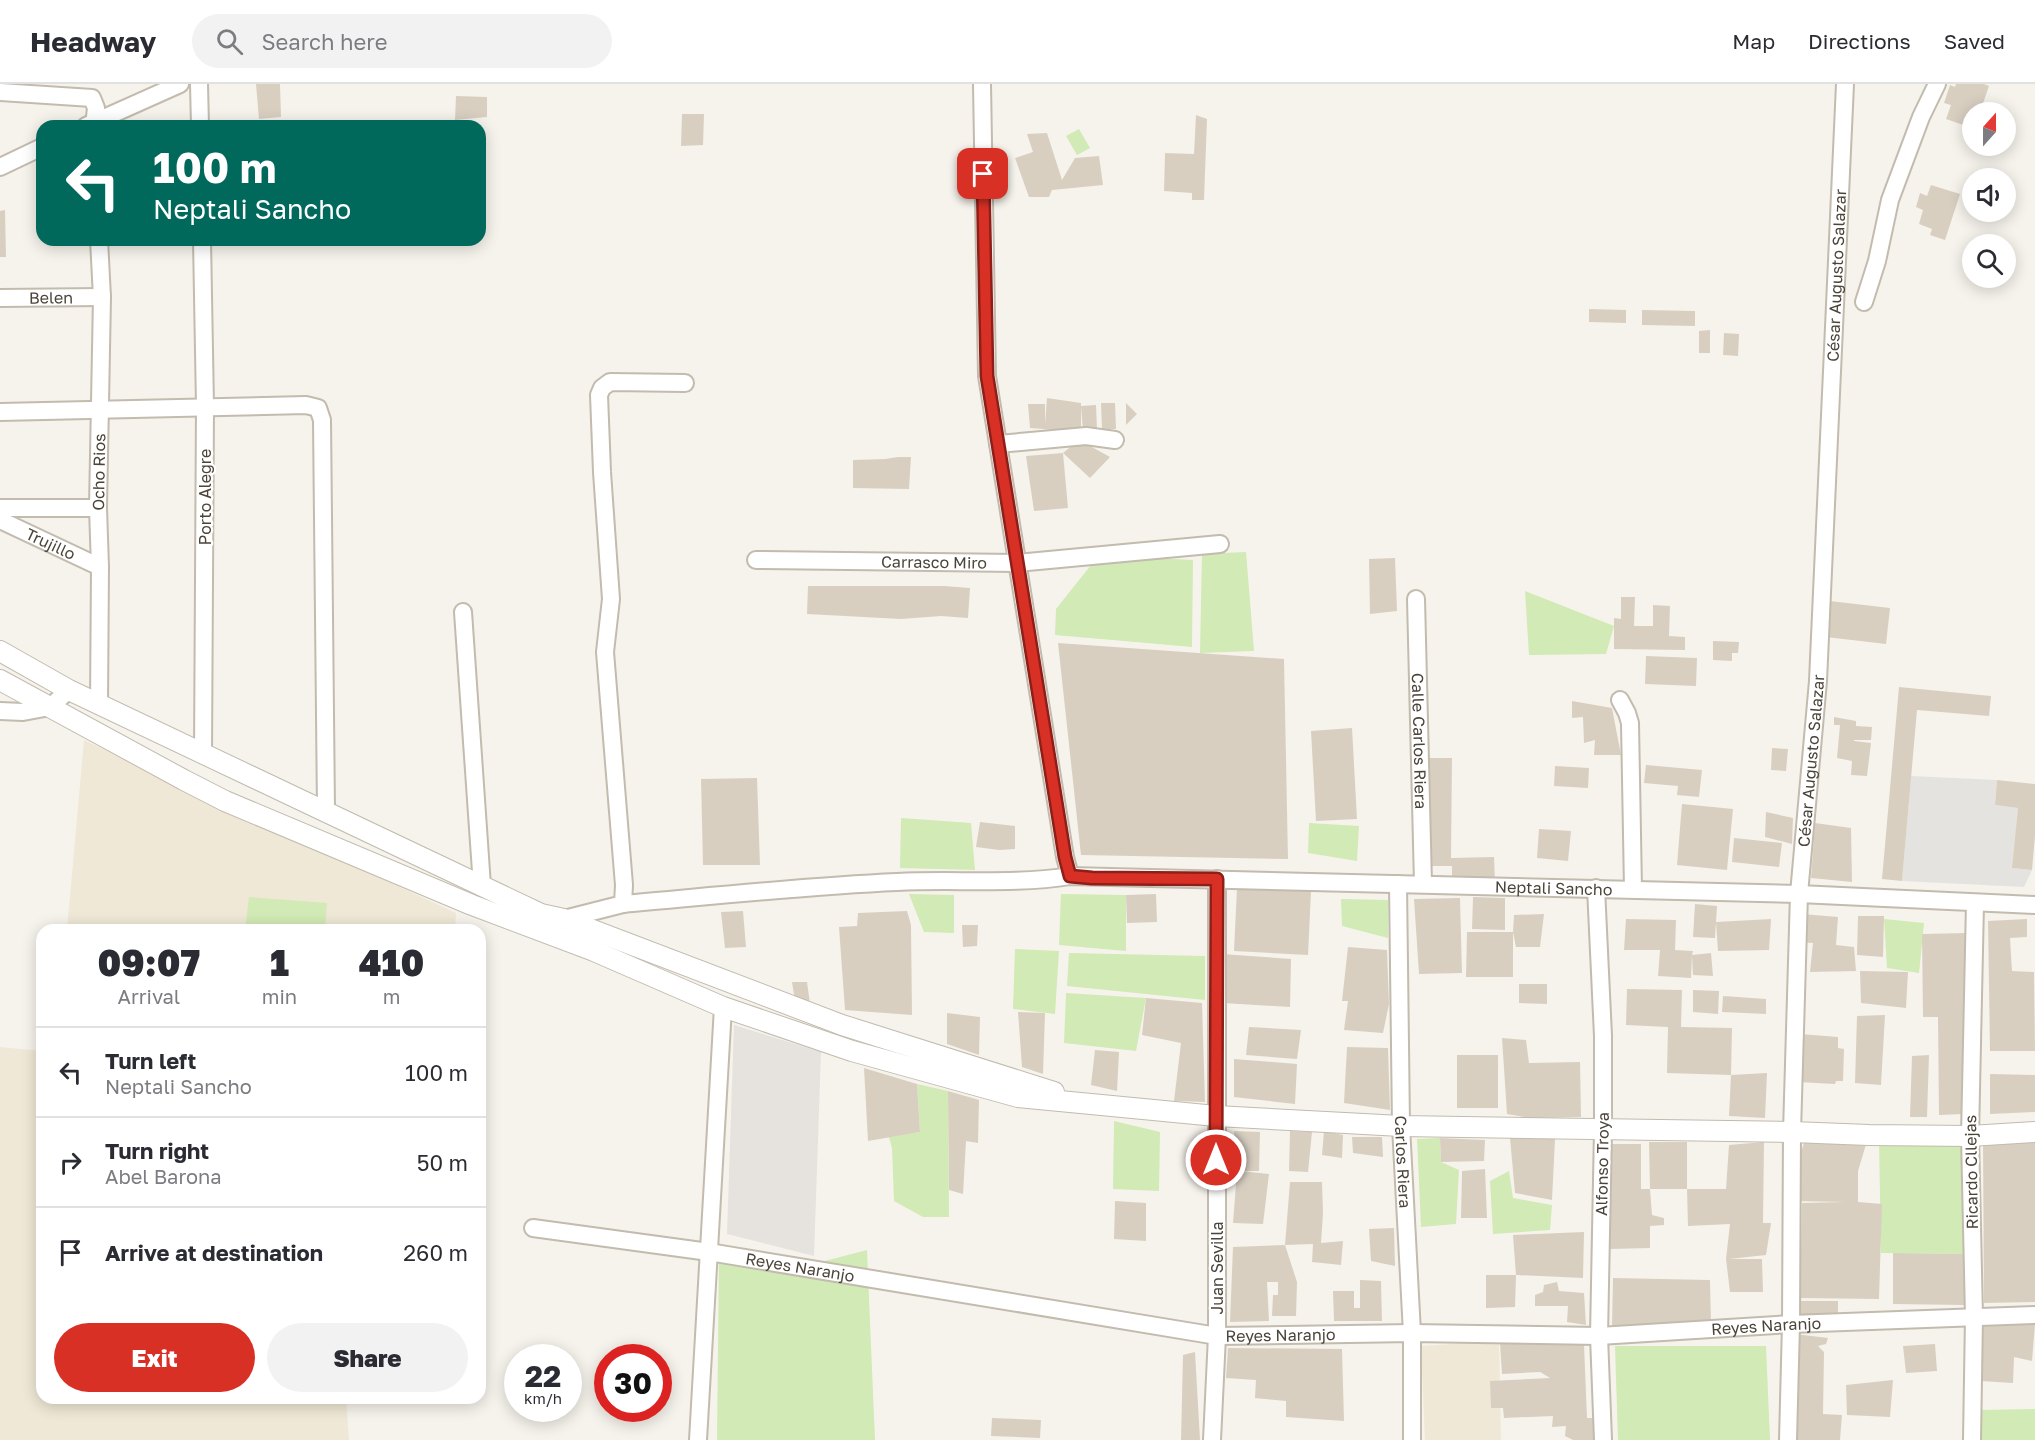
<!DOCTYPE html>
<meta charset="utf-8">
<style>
body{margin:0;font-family:"Golos Text",sans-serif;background:#f2f2f3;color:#2b2b33;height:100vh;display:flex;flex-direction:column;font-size:22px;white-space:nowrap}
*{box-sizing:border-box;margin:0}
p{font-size:20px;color:#7c7c81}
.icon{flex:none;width:33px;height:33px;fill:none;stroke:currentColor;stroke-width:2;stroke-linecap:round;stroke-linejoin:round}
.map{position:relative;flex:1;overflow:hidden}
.panel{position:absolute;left:36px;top:840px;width:450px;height:480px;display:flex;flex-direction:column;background:#fff;border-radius:18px;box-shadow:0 3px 15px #0003}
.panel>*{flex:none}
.guide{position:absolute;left:36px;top:36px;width:450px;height:126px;border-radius:18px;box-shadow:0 3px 15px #0003;background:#00695c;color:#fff;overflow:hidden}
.needle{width:39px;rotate:21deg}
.tools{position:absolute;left:1962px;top:18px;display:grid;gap:12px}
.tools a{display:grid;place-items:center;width:54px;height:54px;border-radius:50%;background:#fff;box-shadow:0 3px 15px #0003;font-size:30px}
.speed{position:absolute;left:504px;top:1260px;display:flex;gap:12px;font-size:30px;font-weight:700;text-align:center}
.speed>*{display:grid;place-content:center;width:78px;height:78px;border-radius:50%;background:#fff;box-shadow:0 3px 15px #0003;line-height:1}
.speed small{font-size:15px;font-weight:400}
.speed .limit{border:9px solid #d22;background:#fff;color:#111}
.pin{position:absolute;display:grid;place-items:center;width:51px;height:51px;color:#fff;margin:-26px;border-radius:12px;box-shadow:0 3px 9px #0006}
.me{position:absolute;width:66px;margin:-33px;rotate:0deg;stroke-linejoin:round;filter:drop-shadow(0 0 4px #0008)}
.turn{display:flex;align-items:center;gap:21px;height:126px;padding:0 18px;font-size:27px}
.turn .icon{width:78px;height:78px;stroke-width:2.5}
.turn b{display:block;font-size:42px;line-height:51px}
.eta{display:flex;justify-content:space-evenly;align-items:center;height:102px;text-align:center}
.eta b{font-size:36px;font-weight:800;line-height:42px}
.action{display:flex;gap:12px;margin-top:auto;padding:12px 18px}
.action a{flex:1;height:69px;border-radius:36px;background:#d93025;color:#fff;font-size:24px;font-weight:800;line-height:69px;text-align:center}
.action a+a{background:#f2f2f3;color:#2b2b33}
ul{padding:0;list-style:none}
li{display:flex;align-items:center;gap:18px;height:90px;padding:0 18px;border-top:2px solid #e1e1e2}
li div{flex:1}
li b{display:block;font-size:22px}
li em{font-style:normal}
header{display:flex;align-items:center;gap:36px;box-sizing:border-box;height:84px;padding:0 30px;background:#fff;border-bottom:2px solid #e1e1e2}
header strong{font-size:28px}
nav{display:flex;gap:33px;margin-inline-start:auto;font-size:21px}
.search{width:420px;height:54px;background:#f2f2f3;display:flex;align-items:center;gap:15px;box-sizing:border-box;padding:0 21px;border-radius:33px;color:#7c7c81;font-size:22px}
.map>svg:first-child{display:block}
</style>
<header>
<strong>Headway</strong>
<div class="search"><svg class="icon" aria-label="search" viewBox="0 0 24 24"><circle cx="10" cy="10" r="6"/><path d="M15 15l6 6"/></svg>Search here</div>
<nav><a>Map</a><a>Directions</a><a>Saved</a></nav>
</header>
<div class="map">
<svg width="2035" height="1356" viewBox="0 0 2035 1356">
<rect width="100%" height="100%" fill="#f6f3ec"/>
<path fill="#e6e2dd" d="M734 941 821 968 814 1172 727 1150Z"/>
<g fill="#efe8d6">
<path d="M84 656 456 829 455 846H67Z"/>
<path d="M0 963 42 967V1314H346L349 1356H0Z"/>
<path d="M1499 1257 1501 1356H1425L1421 1262Z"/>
</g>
<g fill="#d2eab5">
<path d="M1079 45 1090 64 1077 71 1066 52Z"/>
<path d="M1246 468 1254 567 1200 569 1202 470Z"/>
<path d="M1099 471 1193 476 1192 563 1055 551 1056 525Z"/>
<path d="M1525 507 1614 542 1606 570 1529 571Z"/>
<path d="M901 734 971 739 975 786 900 784Z"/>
<path d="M1309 739 1359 742 1357 777 1308 769Z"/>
<path d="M909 810 954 811V849L924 848Z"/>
<path d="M1061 810 1126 811V867L1059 861Z"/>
<path d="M249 813 327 819 325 846H245Z"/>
<path d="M1341 815 1388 816V854L1342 842Z"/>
<path d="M1884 835 1924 839 1919 889 1887 884Z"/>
<path d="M1015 865 1059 867 1055 930 1013 925Z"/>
<path d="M1069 869 1205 872V916L1067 902Z"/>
<path d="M1066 909 1146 914 1136 967 1064 959Z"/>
<path d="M917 1000 948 1007 949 1133H923L894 1117 892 1064 889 1053 920 1048Z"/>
<path d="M1114 1037 1160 1048 1159 1107 1113 1105Z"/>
<path d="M1440 1054 1441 1078 1459 1086 1456 1140 1421 1143 1417 1055Z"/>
<path d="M1879 1056H1961L1964 1170 1881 1169Z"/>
<path d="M1509 1087 1513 1114 1552 1121 1550 1146 1493 1150 1490 1097Z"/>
<path d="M867 1166 875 1356H717L719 1173 790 1186Z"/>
<path d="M1615 1262H1766L1770 1356H1618Z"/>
<path d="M2035 1325V1356H1982L1980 1326Z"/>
</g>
<path fill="#e5e3e0" d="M1911 692 1997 696 1995 721 2018 724 2013 784 2032 786 2024 803 1902 797Z"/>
<g fill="#d8cfc1">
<path d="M256 0H280L281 33 259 35Z"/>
<path d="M1956 0H1984L1989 2 1980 28H1972V44L1946 35 1951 21 1944 19 1950 1 1955 3Z"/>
<path d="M456 12 487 13V33L455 36Z"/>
<path d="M682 30H704L703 61 681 62Z"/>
<path d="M1196 31 1207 35 1204 116H1192V109L1164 107 1165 69 1194 70Z"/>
<path d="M1047 49 1062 96 1075 74 1099 72 1103 101 1052 106 1049 113H1029L1015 74 1033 68 1027 50Z"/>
<path d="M1931 101 1960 110 1945 156 1930 151 1932 145 1919 140 1923 126 1916 123 1920 109 1927 112Z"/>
<path d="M5 126 6 173H0V127Z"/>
<path d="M1589 225 1626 226V239L1589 238Z"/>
<path d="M1642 226 1695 227V242L1642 241Z"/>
<path d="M1710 246V269H1699V247Z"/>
<path d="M1724 249 1739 250 1738 272 1723 271Z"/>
<path d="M1047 314 1081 319V348L1030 344 1028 320H1045V340Z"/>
<path d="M1101 319H1115L1116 345H1102Z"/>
<path d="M1126 319 1137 330 1126 341Z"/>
<path d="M1096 321 1097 346 1083 347 1081 322Z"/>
<path d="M1079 356 1110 373 1090 394 1063 369 1068 424 1034 427 1026 372 1063 369Z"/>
<path d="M898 373H911L909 405 853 404V376L885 375Z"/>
<path d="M1395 474 1397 527 1370 530 1369 475Z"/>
<path d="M808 502H944L970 504 968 534 941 532 901 535 807 530Z"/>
<path d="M1621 513H1635L1634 542H1653V521L1670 522 1669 552 1685 553V566L1614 565V534L1621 535Z"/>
<path d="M1830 517 1890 524 1886 560 1826 553Z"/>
<path d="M1713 557 1739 558 1738 569H1732V577L1713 576Z"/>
<path d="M1058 559 1284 575 1288 775 1081 771Z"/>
<path d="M1646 572 1697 574 1696 602 1645 600Z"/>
<path d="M1899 603 1991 612 1989 632 1917 626 1902 797 1882 795Z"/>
<path d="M1572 617 1612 624 1621 671H1594L1595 656 1584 659 1583 633 1572 634Z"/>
<path d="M1834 633 1856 637V642L1872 643 1871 656H1854V657L1871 659 1867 692 1851 691 1852 677 1837 674 1840 641H1834Z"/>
<path d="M1352 644 1357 735 1316 737 1311 647Z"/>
<path d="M1772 664 1788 665 1786 687 1771 686Z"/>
<path d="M1423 674H1452L1451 774 1494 773 1495 797 1452 798V782H1423Z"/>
<path d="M1646 681 1702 686 1699 713 1677 711 1678 702 1644 699Z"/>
<path d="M1555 682 1589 684 1588 704 1554 702Z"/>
<path d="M757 694 760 781H703L701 695Z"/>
<path d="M1997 696 2035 700V752L2032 786 2012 784 2018 724 1995 721Z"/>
<path d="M1682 720 1733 725 1727 786 1677 781Z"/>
<path d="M1766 728 1793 734 1792 760 1765 753Z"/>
<path d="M980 738 1015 742V765L999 766 976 763Z"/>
<path d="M1815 739 1851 744 1852 798 1811 794Z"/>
<path d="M1539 745 1571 747 1568 777 1537 774Z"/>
<path d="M1734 754 1782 759 1779 783 1732 778Z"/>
<path d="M1237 804 1311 807 1308 871 1234 867Z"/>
<path d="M1156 810 1157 838 1127 839 1126 811Z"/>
<path d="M1473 813 1505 814V846L1472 845Z"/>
<path d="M1460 814 1462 889 1419 890 1414 815Z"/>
<path d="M1695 820 1717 822 1715 854 1693 853Z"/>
<path d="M743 827 746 863 725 864 721 828Z"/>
<path d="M907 827 911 841 912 931 845 926 839 843 857 842 858 829Z"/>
<path d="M1544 830 1540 863H1516L1513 848V893H1466L1467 848H1513L1514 831Z"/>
<path d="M1802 830 1838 833 1836 861 1854 863 1856 887 1810 888 1813 859 1799 858Z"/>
<path d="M1858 832H1884L1883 873 1857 871Z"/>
<path d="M1626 835 1676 836 1675 866 1693 867 1692 871 1711 869 1713 892 1693 891 1692 871 1691 894 1658 892 1660 866H1624Z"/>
<path d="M1771 835 1769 866 1718 867 1716 838Z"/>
<path d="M2027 835V853L2010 854 2012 887 2034 888 2035 967H1990L1988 837Z"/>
<path d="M962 841H978L977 862 963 863Z"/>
<path d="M1967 849 1966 935 1963 965 1964 1030 1939 1031 1938 933H1923L1922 850Z"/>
<path d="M1348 863 1387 866 1389 920 1383 949 1344 946 1348 917H1342Z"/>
<path d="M1222 870 1291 875 1290 923 1223 919Z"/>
<path d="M1860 887 1908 888 1906 924 1861 919Z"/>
<path d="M792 898H807L810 920 796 923Z"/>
<path d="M1519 900H1547V920L1519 919Z"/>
<path d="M1627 905 1682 906 1681 943 1732 944 1731 991 1667 989 1668 943 1626 941Z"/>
<path d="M1693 906 1719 907 1718 930 1693 928Z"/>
<path d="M1723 912 1766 915V930L1722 928Z"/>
<path d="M1146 914 1202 919 1205 1018 1174 1017 1181 959 1142 951Z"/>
<path d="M1018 928 1045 929 1043 990 1022 983Z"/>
<path d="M947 929 980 933 979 971 947 960Z"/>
<path d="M1885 931 1881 1001 1855 999 1857 932Z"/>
<path d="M1249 943 1301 946 1297 975 1246 971Z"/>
<path d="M1800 950 1838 953V964L1844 965 1843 997H1836L1835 1000 1798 998Z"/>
<path d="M1502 954 1526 956 1529 979 1580 978 1581 1033 1530 1034 1507 1030Z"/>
<path d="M1347 963 1388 964 1390 1026 1344 1019Z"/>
<path d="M1095 966 1119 968 1117 1007 1091 1001Z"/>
<rect x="1457" y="971" width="41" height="53"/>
<path d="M1929 971 1927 1033H1910L1912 972Z"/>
<path d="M1234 975 1297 980 1295 1020 1234 1013Z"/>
<path d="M864 984 917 1000 920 1048 868 1057Z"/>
<path d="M1767 989 1765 1034 1729 1032 1731 991Z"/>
<path d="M1990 990 2035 991V1028L1990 1030Z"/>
<path d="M948 1007 979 1016 978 1059 966 1057 963 1110 949 1106Z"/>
<path d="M1234 1047 1260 1048 1259 1087H1240L1269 1090 1263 1140 1233 1139 1237 1087Z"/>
<path d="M1290 1047 1312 1048 1308 1088 1289 1087Z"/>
<path d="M1324 1047 1343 1051 1342 1074 1322 1071Z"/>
<path d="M1352 1053H1382L1383 1073 1353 1069Z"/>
<path d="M1440 1054 1485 1056 1484 1077 1441 1078Z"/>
<path d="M1510 1054 1555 1055 1552 1116 1515 1109Z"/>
<path d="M2035 1054V1218L1984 1219 1983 1055Z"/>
<path d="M1867 1057 1858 1087V1118L1882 1120 1879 1215 1800 1214 1802 1119 1845 1118 1795 1117V1087L1804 1059Z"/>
<path d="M1649 1058H1687V1105H1650Z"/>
<path d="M1764 1058 1763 1139H1771L1766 1171 1729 1175H1762L1763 1208H1730L1726 1175 1730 1140 1688 1142 1687 1105H1726L1729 1061Z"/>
<path d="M1612 1060H1641V1105H1650L1652 1131 1664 1134V1141L1650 1142V1164L1610 1165Z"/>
<path d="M1485 1085 1487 1134H1461L1462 1087Z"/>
<path d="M1290 1098H1322L1323 1129 1321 1159 1343 1157 1341 1181 1312 1178 1313 1160 1285 1161Z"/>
<path d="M1115 1117 1146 1119V1157L1114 1155Z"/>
<path d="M1394 1144 1395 1182 1371 1177 1369 1145Z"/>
<path d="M1584 1148 1583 1194 1516 1191 1513 1151Z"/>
<path d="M1285 1161 1297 1198 1296 1232H1272L1273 1211H1278V1198H1267L1269 1237 1230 1238 1233 1163Z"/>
<path d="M1893 1169 1964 1170V1221L1893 1220Z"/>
<path d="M1486 1191H1516L1515 1223 1486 1224Z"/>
<path d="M1613 1194 1710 1196 1711 1240 1612 1242Z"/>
<path d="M1360 1196 1381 1197 1382 1237H1334L1333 1207H1354V1224H1360Z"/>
<path d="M1557 1198 1559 1207 1584 1209 1586 1241 1567 1238 1568 1222H1535V1211L1543 1208 1544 1201Z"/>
<rect x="1799" y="1217" width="39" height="15"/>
<path d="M2035 1240 2032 1277 2014 1273 2013 1299 1981 1297V1242Z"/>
<path d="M1795 1250 1828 1254 1826 1260 1818 1262 1824 1268 1823 1330 1842 1331 1840 1356H1793Z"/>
<path d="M1538 1257 1584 1260 1587 1334H1597L1598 1356H1573L1565 1352 1566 1342 1552 1343 1553 1332 1504 1334 1503 1324H1491L1490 1297 1550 1294 1540 1288 1502 1290 1500 1259Z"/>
<path d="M1935 1260 1937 1287 1906 1289 1903 1262Z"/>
<path d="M1228 1264 1342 1265 1344 1337 1286 1333V1317L1255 1314 1256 1296 1226 1294Z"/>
<path d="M1195 1268 1200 1356H1181L1183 1271Z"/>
<path d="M1893 1296 1890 1333 1847 1331 1846 1301Z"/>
<path d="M992 1334 1041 1336 1040 1354 991 1352Z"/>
</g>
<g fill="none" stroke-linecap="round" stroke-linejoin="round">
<g stroke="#c2bbae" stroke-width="20">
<g id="minor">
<path d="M199 0 200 42"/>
<path d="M982 0 987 292 1065 773 1070 792"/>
<path d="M0 8 92 14 96 24 94 42"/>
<path d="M86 42 180 0"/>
<path d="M0 83 42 63"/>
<path d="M202 156 205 322 203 670"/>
<path id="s1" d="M0 214 102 213"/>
<path d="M1864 218 1877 177 1890 116 1921 33 1937 0"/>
<path d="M0 328 306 321 318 324 322 336 326 727"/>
<path d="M998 360 1086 352 1115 356"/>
<path d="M0 424H98"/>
<path id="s2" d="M0 436 100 483"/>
<path id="s3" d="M756 476 1017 479 1220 460"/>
<path id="s4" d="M1416 515 1423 800"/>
<path d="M463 528 482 802"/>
<path d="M1620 616 1627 629 1630 639 1633 805"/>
<path id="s5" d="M99 620 100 483 98 424 102 213 99 156"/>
<path d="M0 627 23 628 50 623 69 606"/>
<path id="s6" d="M1398 800 1401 1042 1412 1249V1356"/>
<path d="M1596 804 1603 952V1045L1599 1252 1603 1356"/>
<path id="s7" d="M623 820C714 812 806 802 897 798 954 795 1014 801 1070 792L1799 810 2035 821"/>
<path d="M564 835 623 820 624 801 605 568 611 515 602 388 599 311 602 304 610 298 685 299"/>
<path id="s8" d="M533 1144 709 1168 1217 1252 1412 1249 1599 1252 1791 1240 2035 1231"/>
<path d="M698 1356 723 923"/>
<path d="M1212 1356 1217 1252V795"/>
<path id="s9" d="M1788 1356 1791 1240 1792 1048 1799 810 1818 597 1845 0"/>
<path d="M1972 1356 1974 1233 1970 1052 1975 819"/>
</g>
</g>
<g stroke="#c2bbae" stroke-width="22">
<g id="tertiary">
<path d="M0 567 69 606 541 830 564 835 842 941 1054 1008"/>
<path d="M0 596 184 696 225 717 472 821 594 867 723 923 852 967 1018 1013 1216 1032 1401 1042 1792 1048 1869 1051 1970 1052 2035 1048"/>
</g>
</g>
<use href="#minor" stroke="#fff" stroke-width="16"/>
<use href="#tertiary" stroke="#fff" stroke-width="20"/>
</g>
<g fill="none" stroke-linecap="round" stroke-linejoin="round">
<g stroke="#8d1f18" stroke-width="15">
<path id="route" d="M983 90 987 292 1065 773 1070 792 1092 794 1217 795 1216 1076"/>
</g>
<use href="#route" stroke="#d93025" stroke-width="10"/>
</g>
<g text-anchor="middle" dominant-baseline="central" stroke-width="4.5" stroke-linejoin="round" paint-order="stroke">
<g font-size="16" fill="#4b4439" stroke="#fff">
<text stroke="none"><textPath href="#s9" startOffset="1166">César Augusto Salazar</textPath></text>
<text stroke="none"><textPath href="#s1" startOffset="51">Belen</textPath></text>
<text stroke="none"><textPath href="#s5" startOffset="232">Ocho Rios</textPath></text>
<text transform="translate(205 413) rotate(-90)">Porto Alegre</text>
<text stroke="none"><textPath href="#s2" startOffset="56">Trujillo</textPath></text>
<text stroke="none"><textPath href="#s3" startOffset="178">Carrasco Miro</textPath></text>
<text stroke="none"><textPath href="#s4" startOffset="142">Calle Carlos Riera</textPath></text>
<text stroke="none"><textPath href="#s9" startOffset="680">César Augusto Salazar</textPath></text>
<text stroke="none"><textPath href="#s7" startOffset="932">Neptali Sancho</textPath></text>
<text stroke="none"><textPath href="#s6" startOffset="278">Carlos Riera</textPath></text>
<text transform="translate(1602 1080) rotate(-89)">Alfonso Troya</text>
<text transform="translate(1971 1088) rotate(-91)">Ricardo Cllejas</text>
<text stroke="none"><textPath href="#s8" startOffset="270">Reyes Naranjo</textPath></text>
<text transform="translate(1217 1184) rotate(-90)">Juan Sevilla</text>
<text stroke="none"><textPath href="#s8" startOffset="1242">Reyes Naranjo</textPath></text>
<text stroke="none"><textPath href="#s8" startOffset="756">Reyes Naranjo</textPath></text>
</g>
</g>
</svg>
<div class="tools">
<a><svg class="needle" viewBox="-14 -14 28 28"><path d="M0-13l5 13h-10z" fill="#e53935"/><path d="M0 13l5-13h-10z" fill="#7c7c81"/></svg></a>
<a><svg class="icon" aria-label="sound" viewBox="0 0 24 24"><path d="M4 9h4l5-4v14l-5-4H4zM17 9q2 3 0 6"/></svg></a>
<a><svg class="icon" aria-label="search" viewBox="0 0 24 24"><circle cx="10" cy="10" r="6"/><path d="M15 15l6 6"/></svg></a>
</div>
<div class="speed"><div>22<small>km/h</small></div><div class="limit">30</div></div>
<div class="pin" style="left:983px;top:90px;background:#d93025"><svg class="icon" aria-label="arrive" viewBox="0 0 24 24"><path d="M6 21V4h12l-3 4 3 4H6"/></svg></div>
<svg class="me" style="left:1216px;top:1076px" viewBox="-20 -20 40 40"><circle r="17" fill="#d93025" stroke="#fff" stroke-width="3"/><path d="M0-11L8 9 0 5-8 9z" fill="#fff"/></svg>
<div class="guide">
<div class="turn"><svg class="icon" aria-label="left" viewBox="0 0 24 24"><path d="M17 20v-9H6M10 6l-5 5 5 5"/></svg><div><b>100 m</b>Neptali Sancho</div></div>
</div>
<section class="panel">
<div class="eta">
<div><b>09:07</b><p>Arrival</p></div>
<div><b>1</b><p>min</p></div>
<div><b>410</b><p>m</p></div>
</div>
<ul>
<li><svg class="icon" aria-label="left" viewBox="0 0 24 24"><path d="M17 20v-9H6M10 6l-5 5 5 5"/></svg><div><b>Turn left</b><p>Neptali Sancho</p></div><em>100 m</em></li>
<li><svg class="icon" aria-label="right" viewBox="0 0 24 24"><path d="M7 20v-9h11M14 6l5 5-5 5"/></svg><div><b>Turn right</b><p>Abel Barona</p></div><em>50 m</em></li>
<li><svg class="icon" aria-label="arrive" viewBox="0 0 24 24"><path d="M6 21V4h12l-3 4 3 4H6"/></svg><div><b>Arrive at destination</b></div><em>260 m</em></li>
</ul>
<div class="action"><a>Exit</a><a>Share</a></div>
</section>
</div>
